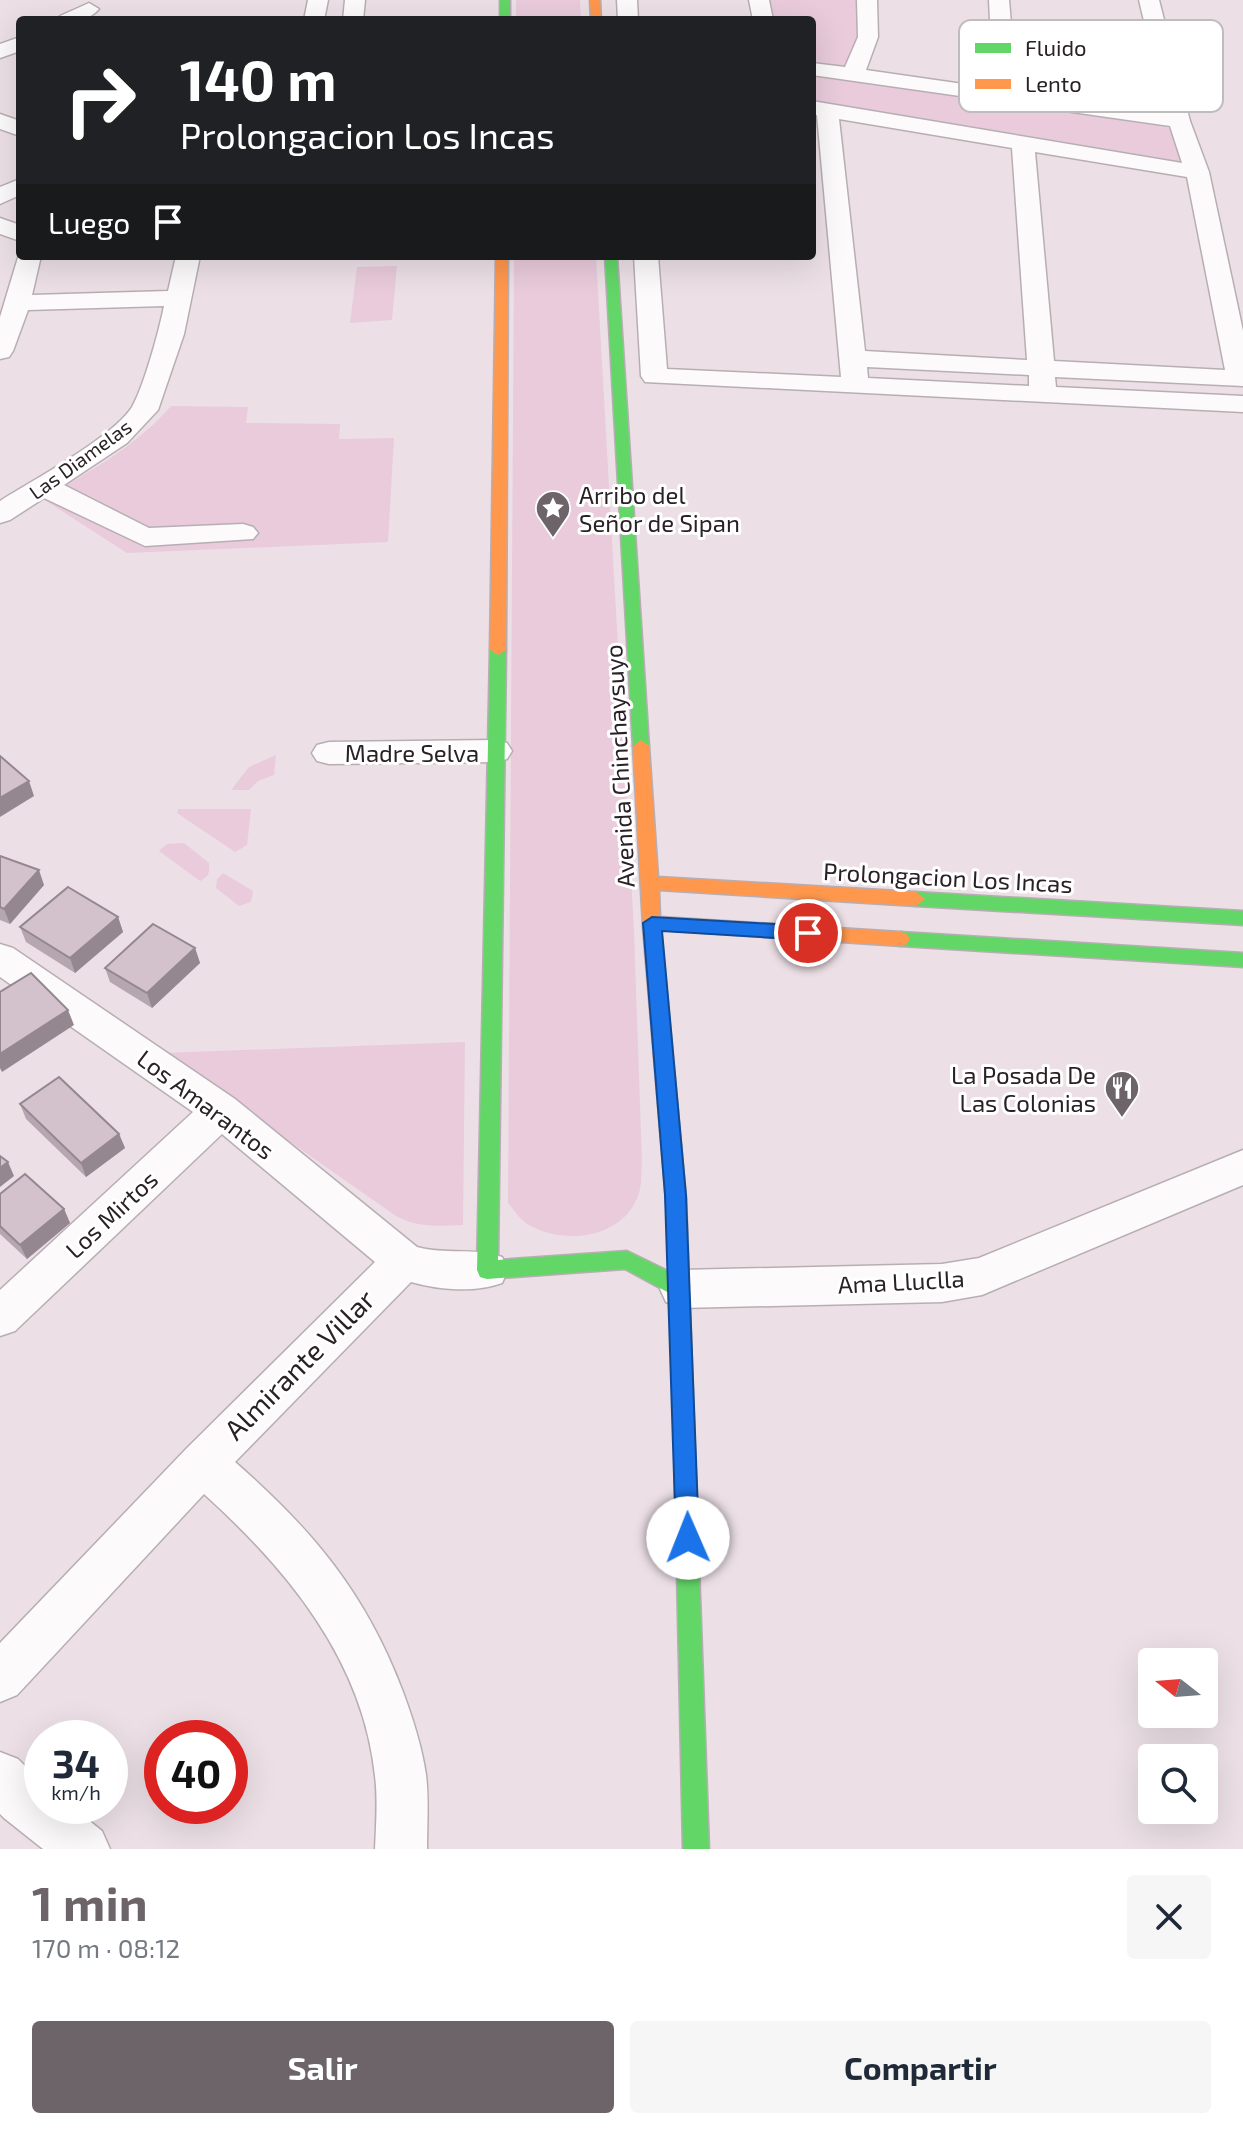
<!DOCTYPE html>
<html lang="es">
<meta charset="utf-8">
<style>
body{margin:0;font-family:"Exo 2",sans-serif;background:#f6f6f7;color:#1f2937;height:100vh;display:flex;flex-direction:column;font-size:30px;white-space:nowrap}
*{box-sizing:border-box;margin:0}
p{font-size:26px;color:#747a83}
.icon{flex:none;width:44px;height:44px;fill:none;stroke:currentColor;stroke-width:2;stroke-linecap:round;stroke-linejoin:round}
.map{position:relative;height:1849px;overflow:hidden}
.details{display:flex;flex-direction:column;background:#fff;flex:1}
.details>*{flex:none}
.top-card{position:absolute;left:16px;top:16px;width:800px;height:244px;border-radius:8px;box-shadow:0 8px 32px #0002;background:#202124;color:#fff;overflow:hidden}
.needle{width:52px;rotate:287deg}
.controls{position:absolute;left:1138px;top:1648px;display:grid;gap:16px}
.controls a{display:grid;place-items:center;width:80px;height:80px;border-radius:8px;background:#fff;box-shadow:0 8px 32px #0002;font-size:40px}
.speed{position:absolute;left:24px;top:1720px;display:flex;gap:16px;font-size:40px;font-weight:700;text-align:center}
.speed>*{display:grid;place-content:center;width:104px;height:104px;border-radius:50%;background:#fff;box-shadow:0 8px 32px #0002;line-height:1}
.speed small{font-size:20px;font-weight:400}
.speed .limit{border:12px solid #d22;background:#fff;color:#111}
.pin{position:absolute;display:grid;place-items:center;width:68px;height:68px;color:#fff;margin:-34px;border:4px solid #fff;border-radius:50%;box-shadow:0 2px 8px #0007}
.me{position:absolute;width:88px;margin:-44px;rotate:359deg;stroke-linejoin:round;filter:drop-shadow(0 0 6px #0008)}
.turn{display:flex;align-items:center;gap:28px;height:168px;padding:0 32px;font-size:36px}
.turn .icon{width:104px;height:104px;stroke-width:2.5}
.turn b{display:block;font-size:56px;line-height:68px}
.then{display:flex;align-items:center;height:76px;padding:0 32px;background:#0003;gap:16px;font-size:30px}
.round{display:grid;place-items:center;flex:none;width:84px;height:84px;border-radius:8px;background:#f6f6f7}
.headline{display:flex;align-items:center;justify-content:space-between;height:136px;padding:0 32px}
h1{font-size:48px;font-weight:700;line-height:60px;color:#6d6469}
.action{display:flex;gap:16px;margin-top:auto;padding:16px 32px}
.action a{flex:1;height:92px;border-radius:8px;background:#6d6469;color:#fff;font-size:32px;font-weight:700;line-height:92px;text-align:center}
.action a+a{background:#f6f6f7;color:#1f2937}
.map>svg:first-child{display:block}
</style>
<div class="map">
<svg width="1243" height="1849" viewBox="0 0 1243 1849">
<rect width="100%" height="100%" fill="#ece0e6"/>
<g fill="#e9cbdc">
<path d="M516 0H580L581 20H516Z"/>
<path d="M768 0H862V26L851 66 840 70 812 66V20H772Z"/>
<path d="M812 73 1166 127 1173 130 1188 162 1180 167 812 104Z"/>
<path d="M514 256H596L634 931 642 1162C641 1171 642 1184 639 1193 625 1238 566 1246 529 1225 521 1221 514 1210 508 1203Z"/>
<path d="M397 266 392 320 350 323 357 267Z"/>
<path d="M171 406 248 407 246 423 340 424 339 439 394 438 388 542 127 553 43 499C88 472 137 446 171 406Z"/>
<path d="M276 755 274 775 258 781 249 790H231L249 767Z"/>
<path d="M178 809H251L247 845 235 852 177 813Z"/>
<path d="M184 843 209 863C210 872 209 877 200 881L159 851 167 844Z"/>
<path d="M223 873 253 891 251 902 239 906 216 888 217 879Z"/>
<path d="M465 1042 463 1225C438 1226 418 1228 396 1216L163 1053Z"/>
</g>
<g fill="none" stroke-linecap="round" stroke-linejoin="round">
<g stroke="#b7aeb3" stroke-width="3">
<g id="street">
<path d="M308 0H328L324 20H304Z"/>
<path d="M345 0H365L363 20H343Z"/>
<path d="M617 0H637L638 20H618Z"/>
<path d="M749 0H769L773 20H753Z"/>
<path d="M857 0H877L878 37 866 70 984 87 992 59 989 0H1009L1014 59 1005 90 1166 113 1139 0H1159L1190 121 1209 172 1243 331V386L1055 377 1056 387 1243 396V412L645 382 641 376 634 256H658L667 369 841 377 817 115H812V101L1182 163 1170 126 812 75V63L845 67 858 37ZM839 119 1012 148 1027 360 865 351ZM1035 152 1187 177 1225 370 1054 361ZM867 367 1029 375V386L868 378Z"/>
<path d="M89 3 99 9C88 22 73 20 57 20L60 16Z"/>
<path d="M20 37V51L0 58V44Z"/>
<path d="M0 114 20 121V136L0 129Z"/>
<path d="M20 179V195L0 204V187Z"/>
<path d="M0 218 20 225V241L0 234Z"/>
<path d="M20 251V256H41L32 295 168 291 176 256H200L184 334 158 410 127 443 64 485 149 528 243 524 253 527 258 533 253 539 145 546 44 498 10 520 0 523V501C33 480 112 438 132 407 144 386 159 331 164 306L28 310 13 351 9 357 0 359V317Z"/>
<path d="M495 740 507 743 512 751 507 759 495 762 329 764 317 761 312 753 317 745 329 742Z"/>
<path d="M0 944 13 948 235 1099 417 1247C445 1255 474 1247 502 1257L508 1270 502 1283C475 1293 439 1290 411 1282L235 1462C313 1530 366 1594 403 1692 413 1719 422 1747 426 1775 429 1800 427 1824 427 1849H375C376 1825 378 1800 375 1776 363 1660 287 1569 204 1494L17 1695 0 1702V1643L187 1448 375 1262 222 1134 15 1331 0 1336V1290L193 1112 0 977Z"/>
<path d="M1243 1150V1185L982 1295 942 1302 681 1308 666 1302 660 1289 666 1276 681 1270 942 1264 979 1258Z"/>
<path d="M0 1752 18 1759 42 1783V1806H71L102 1831 110 1849H43L4 1818 0 1814Z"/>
</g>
</g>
<g stroke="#b7aeb3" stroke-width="3">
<g id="fast">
<rect x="500" y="0" width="10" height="20"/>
<path d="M605 256H617L649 746 641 752 633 746Z"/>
<path d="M498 645 506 650 498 1260 627 1251 670 1272 666 1199 669 1193 676 1190 683 1193 686 1199 709 1849H683L671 1294 625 1269 487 1279 480 1277 477 1270 490 650Z"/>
<path d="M916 892 1243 911V925L916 906 907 899Z"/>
<path d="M901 932 1243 953V967L901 946 895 944 892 939 895 934Z"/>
</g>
</g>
<g stroke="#b7aeb3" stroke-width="3">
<g id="slow">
<path d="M590 0H600L601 20H591Z"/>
<path d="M496 256H508L506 650 498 655 490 650Z"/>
<path d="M641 740 649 746 658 877 916 892 925 899 916 906 659 890 660 917 901 932 907 934 910 939 907 944 901 946 661 930 686 1199 683 1205 676 1208 669 1205 666 1199 643 927 633 746Z"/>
</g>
</g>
<use href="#street" fill="#fcfafb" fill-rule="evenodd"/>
<use href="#fast" fill="#63d668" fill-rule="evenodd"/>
<use href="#slow" fill="#ff974d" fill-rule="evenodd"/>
</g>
<g fill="#b5a6af">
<path d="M0 856 44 885 10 924 0 920Z"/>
<path d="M118 917 123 932 75 973 26 942 20 927Z"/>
<path d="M195 948 200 963 152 1008 110 982 105 968Z"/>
<path d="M20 1104 119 1134 125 1148 86 1177 26 1119Z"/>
<path d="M0 1194 64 1209 70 1223 27 1259 0 1234Z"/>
</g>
<g fill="#94878f">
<path d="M29 781 34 796 0 817V798Z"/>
<path d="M39 870 44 885 10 924 4 909Z"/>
<path d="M118 917 123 932 75 973 70 958Z"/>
<path d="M195 948 200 963 152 1008 147 993Z"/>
<path d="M68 1010 74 1025 2 1072 0 1068V1054Z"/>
<path d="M119 1134 125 1148 86 1177 81 1163Z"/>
<path d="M8 1162 14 1176 0 1187V1168Z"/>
<path d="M64 1209 70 1223 27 1259 20 1245Z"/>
</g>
<g fill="#d3c1cc" stroke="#94878f" stroke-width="2">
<path d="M0 756 29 781 0 798Z"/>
<path d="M0 856 39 870 4 909 0 907Z"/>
<path d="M68 887 118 917 70 958 20 927Z"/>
<path d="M153 924 195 948 147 993 105 968Z"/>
<path d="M31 973 68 1010 0 1054V992Z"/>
<path d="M59 1077 119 1134 81 1163 20 1104Z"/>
<path d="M0 1156 8 1162 0 1168Z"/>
<path d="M25 1174 64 1209 20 1245 0 1226V1194Z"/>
</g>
<path fill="#1a73e8" stroke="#114b97" stroke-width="2" d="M652 917 808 926 817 933 808 940 662 931 686 1195 699 1538 696 1546 688 1549 679 1546 676 1538 665 1195 643 923Z"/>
<defs>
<g id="sight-pin" transform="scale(1.8)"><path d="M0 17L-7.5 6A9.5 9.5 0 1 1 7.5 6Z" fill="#6d6469" stroke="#fff"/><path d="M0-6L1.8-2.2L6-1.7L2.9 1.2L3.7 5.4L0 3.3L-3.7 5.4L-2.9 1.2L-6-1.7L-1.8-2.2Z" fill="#fff"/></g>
<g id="restaurant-pin" transform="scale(1.8)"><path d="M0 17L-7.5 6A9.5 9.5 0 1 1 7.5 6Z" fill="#6d6469" stroke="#fff"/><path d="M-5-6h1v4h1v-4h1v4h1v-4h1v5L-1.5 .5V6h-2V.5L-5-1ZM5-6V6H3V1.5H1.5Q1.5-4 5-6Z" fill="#fff"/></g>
</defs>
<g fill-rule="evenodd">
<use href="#sight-pin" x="553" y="508"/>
<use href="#restaurant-pin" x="1122" y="1088"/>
</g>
<g text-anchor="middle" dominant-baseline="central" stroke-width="6" stroke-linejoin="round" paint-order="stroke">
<g font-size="20" fill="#292125" stroke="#fff">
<text transform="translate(80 459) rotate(-36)">Las Diamelas</text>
</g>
<g font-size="24" fill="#292125" stroke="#fff" text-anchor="start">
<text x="579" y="494">Arribo del<tspan x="579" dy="28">Señor de Sipan</tspan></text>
<text x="1096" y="1074" text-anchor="end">La Posada De<tspan x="1096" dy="28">Las Colonias</tspan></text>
</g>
<g font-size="24" fill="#292125" stroke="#fff">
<text x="412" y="752">Madre Selva</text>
<text transform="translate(619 766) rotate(-93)">Avenida Chinchaysuyo</text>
<text transform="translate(948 877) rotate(3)">Prolongacion Los Incas</text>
<text transform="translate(206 1104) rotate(37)">Los Amarantos</text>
<text transform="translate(111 1214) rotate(-43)">Los Mirtos</text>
<text transform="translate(901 1281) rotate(-3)">Ama Lluclla</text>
</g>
<g font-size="28" fill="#292125" stroke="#fff">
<text transform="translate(299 1364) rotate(-45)">Almirante Villar</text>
</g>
</g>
<rect x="959" y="20" width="264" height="92" rx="12" fill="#fff" stroke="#bfbcbe" stroke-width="2"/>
<rect x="975" y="43" width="36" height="10" fill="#63d668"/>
<rect x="975" y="79" width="36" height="10" fill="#ff974d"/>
<g font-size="22" fill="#292125">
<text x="1025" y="56">Fluido</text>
<text x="1025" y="92">Lento</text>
</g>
</svg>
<div class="controls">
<a><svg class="needle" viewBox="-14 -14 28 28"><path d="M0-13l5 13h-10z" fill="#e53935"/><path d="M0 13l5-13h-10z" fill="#747a83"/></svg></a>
<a><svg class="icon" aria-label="search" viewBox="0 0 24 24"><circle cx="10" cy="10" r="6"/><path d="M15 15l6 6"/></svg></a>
</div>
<div class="speed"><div>34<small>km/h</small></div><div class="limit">40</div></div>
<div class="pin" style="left:808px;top:933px;background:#d93025"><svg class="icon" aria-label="arrive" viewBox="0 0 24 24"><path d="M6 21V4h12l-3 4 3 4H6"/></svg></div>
<svg class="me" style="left:688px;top:1538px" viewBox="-20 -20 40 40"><circle r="19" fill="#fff"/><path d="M0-13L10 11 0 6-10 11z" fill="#1a73e8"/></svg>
<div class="top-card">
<div class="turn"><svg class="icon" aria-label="right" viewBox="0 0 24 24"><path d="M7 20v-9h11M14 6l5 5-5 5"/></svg><div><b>140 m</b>Prolongacion Los Incas</div></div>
<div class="then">Luego<svg class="icon" aria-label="arrive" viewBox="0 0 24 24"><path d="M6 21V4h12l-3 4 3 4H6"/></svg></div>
</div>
</div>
<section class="details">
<div class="headline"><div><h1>1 min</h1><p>170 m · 08:12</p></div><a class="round"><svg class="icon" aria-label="close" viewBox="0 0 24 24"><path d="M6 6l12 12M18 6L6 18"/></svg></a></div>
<div class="action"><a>Salir</a><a>Compartir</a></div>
</section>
